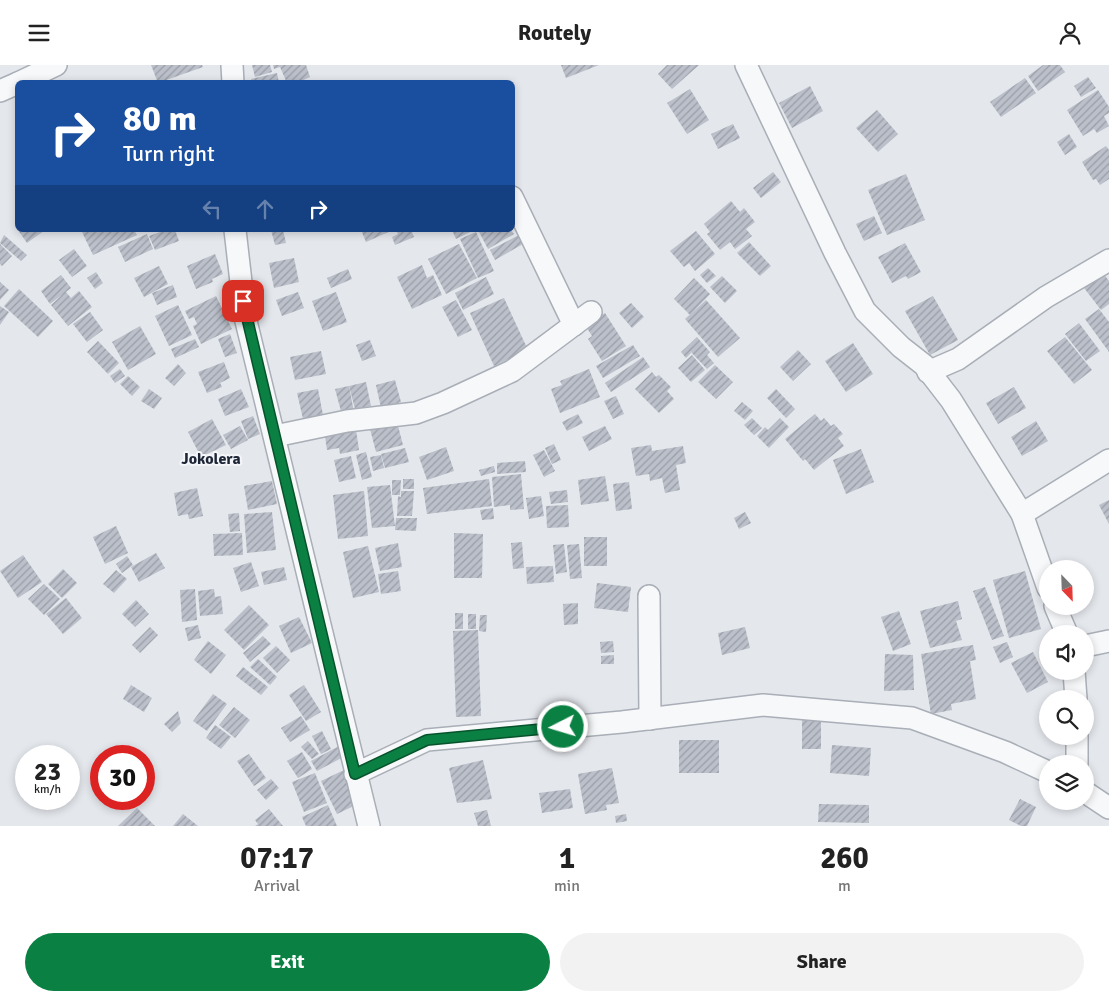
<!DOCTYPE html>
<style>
body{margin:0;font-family:Signika,sans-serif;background:#f2f2f2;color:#222;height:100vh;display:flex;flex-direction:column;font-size:19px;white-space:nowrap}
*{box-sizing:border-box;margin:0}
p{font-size:16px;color:#767676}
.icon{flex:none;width:28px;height:28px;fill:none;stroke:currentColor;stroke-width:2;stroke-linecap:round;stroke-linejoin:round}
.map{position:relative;height:761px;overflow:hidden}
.details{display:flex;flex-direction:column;background:#fff;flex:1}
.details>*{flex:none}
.top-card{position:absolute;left:15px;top:15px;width:500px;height:152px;border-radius:8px;box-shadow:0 2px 8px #0003;background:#1a4fa0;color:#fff;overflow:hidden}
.needle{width:32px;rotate:157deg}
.controls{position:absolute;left:1039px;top:495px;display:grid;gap:10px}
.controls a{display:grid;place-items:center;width:55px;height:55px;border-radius:50%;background:#fff;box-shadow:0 2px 8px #0003;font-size:25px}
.speed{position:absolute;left:15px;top:680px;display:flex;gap:10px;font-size:25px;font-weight:700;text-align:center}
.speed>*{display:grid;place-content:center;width:65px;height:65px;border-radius:50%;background:#fff;box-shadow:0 2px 8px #0003;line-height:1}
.speed small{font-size:12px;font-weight:400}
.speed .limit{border:8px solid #d22;background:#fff;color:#111}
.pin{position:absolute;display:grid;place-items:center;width:42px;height:42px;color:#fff;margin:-21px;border-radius:10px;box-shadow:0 2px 8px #0006}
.me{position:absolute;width:55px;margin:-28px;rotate:265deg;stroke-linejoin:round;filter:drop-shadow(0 0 4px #0008)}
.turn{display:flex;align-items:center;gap:18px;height:105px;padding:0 25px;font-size:22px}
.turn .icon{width:65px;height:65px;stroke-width:2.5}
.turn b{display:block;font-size:35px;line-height:42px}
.lanes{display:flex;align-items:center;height:48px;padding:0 25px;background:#0003;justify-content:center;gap:25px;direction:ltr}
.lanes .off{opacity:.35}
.eta{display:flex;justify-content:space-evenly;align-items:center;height:85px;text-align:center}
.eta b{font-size:30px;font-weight:700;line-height:35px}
.primary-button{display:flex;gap:10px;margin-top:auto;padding:10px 25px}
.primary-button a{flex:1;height:58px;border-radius:30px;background:#0b8043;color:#fff;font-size:20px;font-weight:700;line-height:58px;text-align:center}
.primary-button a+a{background:#f2f2f2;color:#222}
header{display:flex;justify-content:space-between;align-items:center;height:65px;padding:0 25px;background:#fff;font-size:22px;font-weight:700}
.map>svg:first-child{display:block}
</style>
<header><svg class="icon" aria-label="menu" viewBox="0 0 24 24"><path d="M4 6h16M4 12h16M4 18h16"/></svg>Routely<svg class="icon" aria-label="person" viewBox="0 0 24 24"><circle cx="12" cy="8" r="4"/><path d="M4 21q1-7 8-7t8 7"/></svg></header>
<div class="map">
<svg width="1109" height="761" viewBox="0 0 1109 761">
<defs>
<pattern id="building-hatch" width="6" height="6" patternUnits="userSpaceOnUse" patternTransform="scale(1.25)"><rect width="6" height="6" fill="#bbc0ca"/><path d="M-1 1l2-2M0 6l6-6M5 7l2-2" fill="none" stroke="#989da6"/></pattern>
</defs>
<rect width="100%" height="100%" fill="#e4e7ec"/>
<g fill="url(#building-hatch)">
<path d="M151 0H202L203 2 158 18Z"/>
<path d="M252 0H270L272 7 255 12Z"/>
<path d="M273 0H306L310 12 297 18H287L280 2 274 4Z"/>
<path d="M561 0H599L566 13Z"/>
<path d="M667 0H699L672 24 658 9Z"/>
<path d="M1043 0H1060L1065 7 1038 26 1028 11Z"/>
<path d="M277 8 279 18H252L251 14Z"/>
<path d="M1088 12 1096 23 1081 32 1074 21Z"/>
<path d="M1025 13 1036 28 1001 52 990 37Z"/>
<path d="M810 21 823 46 792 63 779 38Z"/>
<path d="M690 24 709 55 687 69 667 38Z"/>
<path d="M1098 25 1109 42V48L1104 51 1109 61 1097 68 1094 64 1083 71 1067 45Z"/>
<path d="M877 45 898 69 878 87 856 63Z"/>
<path d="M733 59 740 73 718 84 711 69Z"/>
<path d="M1069 69 1077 82 1065 90 1057 77Z"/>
<path d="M1106 81 1109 85V114L1100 120 1096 114 1093 115 1082 97Z"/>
<path d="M773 107 781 117 761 133 753 123Z"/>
<path d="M906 109 925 155 887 170 868 125Z"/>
<path d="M731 136 740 147 744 143 755 157 746 164 752 171 735 184 730 177 720 185 707 169 710 167 704 159Z"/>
<path d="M874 151 882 168 864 176 856 159Z"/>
<path d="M18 165H45L27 178Z"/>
<path d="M86 165H134L137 170 93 190 82 167Z"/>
<path d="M166 165H175L179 176 155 185 149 171Z"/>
<path d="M271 165H283L286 178 275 180Z"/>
<path d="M361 165H393L366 177Z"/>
<path d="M396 165H411L414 172 395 180 392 172 398 169Z"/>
<path d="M452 165H474L456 174Z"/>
<path d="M478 165H511L514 169 488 184Z"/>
<path d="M696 166 715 189 695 206 689 198 684 202 670 186Z"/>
<path d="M476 167 494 206 478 213 460 174Z"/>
<path d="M147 169 153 184 125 197 118 182Z"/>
<path d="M4 170 27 190 21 196 0 178Z"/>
<path d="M519 170 523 179 495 195 490 185Z"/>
<path d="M749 177 771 201 760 211 737 188Z"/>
<path d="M905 178 921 207 908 214 906 211 892 218 878 192Z"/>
<path d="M0 179 12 191 2 201 0 199Z"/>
<path d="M459 179 477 213 446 229 428 194Z"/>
<path d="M74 184 87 201 72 212 59 195Z"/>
<path d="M215 189 223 209 212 214 213 217 196 224 187 201Z"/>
<path d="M294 193 299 217 274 223 269 198Z"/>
<path d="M422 200 427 213 433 210 442 230 412 244 397 212Z"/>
<path d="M159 201 168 219 144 232 134 213Z"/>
<path d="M708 203 716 211 707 218 700 210Z"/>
<path d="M348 204 352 214 331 223 327 213Z"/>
<path d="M1100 204 1109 216V239L1101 245 1081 219Z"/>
<path d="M96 207 103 218 95 224 87 213Z"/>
<path d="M61 210 71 223 66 227 71 233 79 226 92 242 68 261 51 240 63 229 50 239 41 226Z"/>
<path d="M722 211 737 226 725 238 710 222Z"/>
<path d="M486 212 494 229 463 245 455 228Z"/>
<path d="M694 213 710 229 690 250 674 234Z"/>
<path d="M0 217 9 225 0 235Z"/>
<path d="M173 220 177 232 157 240 152 228Z"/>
<path d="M19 224 53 256 38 272 4 241Z"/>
<path d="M298 227 304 243 282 251 276 235Z"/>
<path d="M336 227 347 257 323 266 312 236Z"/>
<path d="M216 231 232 264 201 279 193 261 197 259 194 252 189 254 185 246Z"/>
<path d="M933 231 958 275 930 290 905 246Z"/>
<path d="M504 233 528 285 494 301 470 248Z"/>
<path d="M456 235 472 265 458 272 442 242Z"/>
<path d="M706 235 740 273 718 292 685 254Z"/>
<path d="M631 238 644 252 632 263 619 248Z"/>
<path d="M178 240 192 270 169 281 155 251Z"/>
<path d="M0 241 9 247 0 260Z"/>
<path d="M1099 244 1109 257V287L1085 254Z"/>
<path d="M90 247 103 265 87 277 73 259Z"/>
<path d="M605 248 626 281 602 296 588 274 592 271 585 260Z"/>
<path d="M1079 258 1100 286 1086 296 1065 269Z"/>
<path d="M140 261 156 289 128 305 112 277Z"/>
<path d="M230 269 237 288 225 292 218 274Z"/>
<path d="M697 272 710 287 707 290 714 298 707 304 690 286 691 288 686 293 681 287Z"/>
<path d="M1065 272 1092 305 1074 319 1047 286Z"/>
<path d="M195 274 199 282 175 293 171 284Z"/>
<path d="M370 275 376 291 362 296 356 280Z"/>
<path d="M98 276 119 298 108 309 87 287Z"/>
<path d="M853 278 873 309 846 327 825 296Z"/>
<path d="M633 280 640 291 603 313 596 301Z"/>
<path d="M798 285 811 299 793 316 780 302Z"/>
<path d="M321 286 326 309 295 315 290 292Z"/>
<path d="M692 290 705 305 691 317 678 303Z"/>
<path d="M643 292 650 302 611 327 605 318Z"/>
<path d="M224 297 230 313 220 318 222 322 207 328 198 307Z"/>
<path d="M178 299 186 308 174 321 165 313Z"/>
<path d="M715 300 733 317 716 334 698 317Z"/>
<path d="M120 304 125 311 115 318 110 311Z"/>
<path d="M589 304 600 332 560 348 551 324 562 320 560 316Z"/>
<path d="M652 307 656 312 659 310 671 322 667 326 674 334 659 348 635 324Z"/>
<path d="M128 311 140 322 132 331 120 319Z"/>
<path d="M395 315 401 337 381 343 376 320Z"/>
<path d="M366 317 371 341 355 344 349 321Z"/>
<path d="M349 321 354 347 342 350 335 324Z"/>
<path d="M1014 322 1026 343 998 359 986 338Z"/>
<path d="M149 324 162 333 154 344 141 336Z"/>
<path d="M241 324 249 342 225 351 218 334Z"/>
<path d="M318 324 323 350 303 354 297 328Z"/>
<path d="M776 324 795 344 786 353 767 333Z"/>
<path d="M616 331 624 349 613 354 604 336Z"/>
<path d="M742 337 753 346 745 355 734 346Z"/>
<path d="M578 349 583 358 567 366 562 357Z"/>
<path d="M815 349 821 356 824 353 831 361 834 359 843 369 838 373 844 381 814 405 805 394 803 396 785 374Z"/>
<path d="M253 351 260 369 248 374 241 356Z"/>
<path d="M752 353 762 363 754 370 744 360Z"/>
<path d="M780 353 789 362 769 383 757 371 765 362 768 365Z"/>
<path d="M212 354 226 380 201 392 188 367Z"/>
<path d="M1036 356 1048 376 1022 391 1011 372Z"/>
<path d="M397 357 403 380 376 387 370 364Z"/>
<path d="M355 358 359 385 340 389 339 383 327 385 324 364Z"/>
<path d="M240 361 248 375 231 384 223 370Z"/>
<path d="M605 361 612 374 589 386 582 372Z"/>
<path d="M554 379 561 395 552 399 545 383Z"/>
<path d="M651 380 652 386 683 381 686 398 676 400 680 425 665 428 662 413 650 416 649 409 636 411 631 383Z"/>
<path d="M446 382 454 406 427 415 419 392Z"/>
<path d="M405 383 409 397 385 403 381 389Z"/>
<path d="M861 384 874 417 846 429 833 395Z"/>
<path d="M544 385 555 406 544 412 533 390Z"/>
<path d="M366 387 372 412 362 415 356 390Z"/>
<path d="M381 390 384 403 373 406 370 392Z"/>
<path d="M351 391 356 413 339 417 334 395Z"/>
<path d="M525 396 526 407 497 409V398Z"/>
<path d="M494 401 495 407 481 411 479 405Z"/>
<path d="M521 409 524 444 510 445V440L494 442 492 412Z"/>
<path d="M605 411 609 436 581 440 578 415Z"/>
<rect x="403" y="414" width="11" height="10"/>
<path d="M489 414 492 441 427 449 423 423Z"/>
<path d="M392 415H401L400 430H392Z"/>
<path d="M272 416 277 439 248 445 244 421Z"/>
<path d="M629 417 632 444 616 446 613 419Z"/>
<path d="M390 420 395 461 372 463 367 422Z"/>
<path d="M197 423 203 451 189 454 188 449 178 451 174 428Z"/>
<path d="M567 425 568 437 551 439 549 427Z"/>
<path d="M364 426 368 471 338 474 333 430Z"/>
<path d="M401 426H414L412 451H397L398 431 401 432Z"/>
<path d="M541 431 544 451 529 454 526 433Z"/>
<path d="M1109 435V459L1099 440Z"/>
<path d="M568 440 569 462 547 463 546 441Z"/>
<path d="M493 443 494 454 482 455 480 445Z"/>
<path d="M272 447 276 485 247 488 244 449Z"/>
<path d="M745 447 751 458 739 464 734 453Z"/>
<path d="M239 448 240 466 230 467 228 449Z"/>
<path d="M396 453H417L416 466 395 465Z"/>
<path d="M116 461 128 488 105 499 93 472Z"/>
<path d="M242 468 243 490 214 491 213 469Z"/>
<path d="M454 468 483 469 482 513H454Z"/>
<rect x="584" y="472" width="23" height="29"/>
<path d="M522 477 524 503 513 504 511 478Z"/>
<path d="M398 478 402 502 380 506 375 483Z"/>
<path d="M564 479 567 507 556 509 553 480Z"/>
<path d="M579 479 582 513 570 514 567 480Z"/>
<path d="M368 481 379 527 353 533 343 487Z"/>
<path d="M156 488 165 503 139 517 131 502Z"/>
<path d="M23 490 42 517 18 533 0 506Z"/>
<path d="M127 491 133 500 122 508 116 499Z"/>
<path d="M251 497 259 521 241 527 233 503Z"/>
<path d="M553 501 554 517 527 519 526 502Z"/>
<path d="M284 502 287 515 264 520 261 507Z"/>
<path d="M63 504 77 518 62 533 48 519Z"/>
<path d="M116 505 127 514 114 528 103 519Z"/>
<path d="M398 506 401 526 381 529 378 509Z"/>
<path d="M1025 506 1041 564 1009 573 993 515Z"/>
<path d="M597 518 631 522 628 547 594 543Z"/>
<path d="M44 519 60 534 44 550 28 534Z"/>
<path d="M985 522 1004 571 992 575 973 526Z"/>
<path d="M195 524 197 555 182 557 180 525Z"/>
<path d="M214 524 215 532 221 531 223 549 200 551 198 526Z"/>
<path d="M66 533 82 553 63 569 46 549Z"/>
<path d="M136 535 149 549 135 562 122 549Z"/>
<path d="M958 536 962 554 956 556 962 575 930 583 920 546Z"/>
<path d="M578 538V559L564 560 563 539Z"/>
<path d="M249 540 269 560 244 585 224 565Z"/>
<path d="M899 546 911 579 893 586 881 552Z"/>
<rect x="455" y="548" width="8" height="16"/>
<rect x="468" y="549" width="8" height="15"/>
<path d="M480 550H487L486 567 479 566Z"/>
<path d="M299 552 312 578 291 588 279 561Z"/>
<path d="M198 560 201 573 188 576 185 563Z"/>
<path d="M150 562 158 570 140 588 132 580Z"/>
<path d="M745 562 750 583 722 590 718 568Z"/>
<path d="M478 565 481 651 456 652 453 566Z"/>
<path d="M263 571 271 579 250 597 243 588Z"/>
<path d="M208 576 226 590 211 609 194 595Z"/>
<path d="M613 576 614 587 601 588 600 577Z"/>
<path d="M1007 577 1013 592 1000 598 993 582Z"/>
<path d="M973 580 976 595 970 596 976 634 951 639 952 645 931 649 921 589Z"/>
<path d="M276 581 290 595 277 608 263 593Z"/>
<path d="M1033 587 1048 617 1027 628 1011 598Z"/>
<path d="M885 589 913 590 914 625 884 626Z"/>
<path d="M614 590V599H601V591Z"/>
<path d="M258 594 277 612 270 620 250 602Z"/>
<path d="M243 602 268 622 261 630 236 611Z"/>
<path d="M131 620 152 633 144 647 123 634Z"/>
<path d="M304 620 321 647 306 656 289 630Z"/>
<path d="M213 629 227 639 207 666 193 656Z"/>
<path d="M234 642 250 655 235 673 219 660Z"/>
<path d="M178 646 181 658 172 667 164 659Z"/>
<path d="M301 651 310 665 290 677 281 663Z"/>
<rect x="802" y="651" width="19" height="33"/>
<path d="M215 660 231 672 221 684 206 673Z"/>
<path d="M322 666 331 684 321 689 312 671Z"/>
<rect x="679" y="675" width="40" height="33"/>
<path d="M308 676 319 689 312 694 301 682Z"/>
<path d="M341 680 347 690 317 706 311 696Z"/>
<path d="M832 680 871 683 869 711 830 708Z"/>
<path d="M302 687 312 704 298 713 287 696Z"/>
<path d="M249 689 266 713 254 721 237 696Z"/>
<path d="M483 695 492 734 457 738 449 703Z"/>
<path d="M612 703 619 738 606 740 607 745 585 749 578 709Z"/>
<path d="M344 705 360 738 337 749 321 716Z"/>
<path d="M315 708 327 738 304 747 292 717Z"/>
<path d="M271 714 279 723 266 735 257 725Z"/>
<path d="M570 724 573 743 542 748 539 728Z"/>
<path d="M1020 734 1036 742 1027 761H1021L1009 755Z"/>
<path d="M819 739 869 740V758L818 757Z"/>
<path d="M328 740 337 761H306L302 752Z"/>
<path d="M137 743 155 761H118Z"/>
<path d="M269 744 283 761H255L258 759 255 755Z"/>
<path d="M487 745 491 761H478L474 748Z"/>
<path d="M183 749 198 761H173Z"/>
<path d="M626 749 627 756 616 758 615 751Z"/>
</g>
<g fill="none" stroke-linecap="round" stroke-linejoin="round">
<g stroke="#a9aeb7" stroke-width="24">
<g id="minor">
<path d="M232 0 233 18"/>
<path d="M746 0 835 188 865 246 901 282 924 300 951 335 1022 449 1048 523"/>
<path d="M18 18 56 0"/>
<path d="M0 26 18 18"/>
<path d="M512 132 574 260"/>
<path d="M235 165 245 252 369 761"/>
<path d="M928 307 958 294 1046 232 1109 195"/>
<path d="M275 371 347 356 416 348 443 338 512 306 591 247"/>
<path d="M1022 449 1109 395"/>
<path d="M649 531 650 654"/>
<path d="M1055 541 1067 569"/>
<path d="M1085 581 1109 576"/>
<path d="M1074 606 1076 634"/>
<path d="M1077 699V671"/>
<path d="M355 709 427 675 622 657 763 640 912 653 1005 687 1048 707"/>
<path d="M1085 727 1109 743"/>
</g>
</g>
<use href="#minor" stroke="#f7f8fa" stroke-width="21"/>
</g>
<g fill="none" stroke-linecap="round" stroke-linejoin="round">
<g stroke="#07532c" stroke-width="12">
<path id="route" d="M243 236 355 709 427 675 563 662"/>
</g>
<use href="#route" stroke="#0b8043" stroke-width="9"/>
</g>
<g text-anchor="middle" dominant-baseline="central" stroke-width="4" stroke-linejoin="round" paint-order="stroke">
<g font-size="16" font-weight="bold" fill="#1d2536" stroke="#f4f6f9">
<text x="211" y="394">Jokolera</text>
</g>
</g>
</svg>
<div class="controls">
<a><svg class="needle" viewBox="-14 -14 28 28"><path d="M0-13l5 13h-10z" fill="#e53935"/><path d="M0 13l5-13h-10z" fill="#767676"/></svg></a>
<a><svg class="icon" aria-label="sound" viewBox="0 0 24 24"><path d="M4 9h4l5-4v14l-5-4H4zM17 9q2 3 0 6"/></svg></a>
<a><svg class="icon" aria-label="search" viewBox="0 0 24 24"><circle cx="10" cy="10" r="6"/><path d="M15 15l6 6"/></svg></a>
<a><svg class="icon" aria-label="layers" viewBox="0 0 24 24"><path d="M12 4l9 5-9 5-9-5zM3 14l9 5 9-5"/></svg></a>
</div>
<div class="speed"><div>23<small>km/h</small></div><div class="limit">30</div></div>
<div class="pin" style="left:243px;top:236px;background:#d93025"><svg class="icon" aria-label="arrive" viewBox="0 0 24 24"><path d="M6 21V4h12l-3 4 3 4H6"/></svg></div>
<svg class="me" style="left:563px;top:662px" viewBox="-20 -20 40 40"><circle r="17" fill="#0b8043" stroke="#fff" stroke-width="3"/><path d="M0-11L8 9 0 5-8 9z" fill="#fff"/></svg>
<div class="top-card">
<div class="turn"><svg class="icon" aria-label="right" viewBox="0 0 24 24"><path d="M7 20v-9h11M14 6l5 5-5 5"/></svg><div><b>80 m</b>Turn right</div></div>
<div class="lanes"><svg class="icon off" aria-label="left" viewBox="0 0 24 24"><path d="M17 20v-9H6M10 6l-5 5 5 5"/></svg><svg class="icon off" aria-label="ahead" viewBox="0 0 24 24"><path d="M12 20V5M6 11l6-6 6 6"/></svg><svg class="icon" aria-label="right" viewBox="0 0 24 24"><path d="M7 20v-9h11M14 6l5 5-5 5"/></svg></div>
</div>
</div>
<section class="details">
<div class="eta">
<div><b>07:17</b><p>Arrival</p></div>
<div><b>1</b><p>min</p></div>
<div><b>260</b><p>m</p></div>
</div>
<div class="primary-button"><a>Exit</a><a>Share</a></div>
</section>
